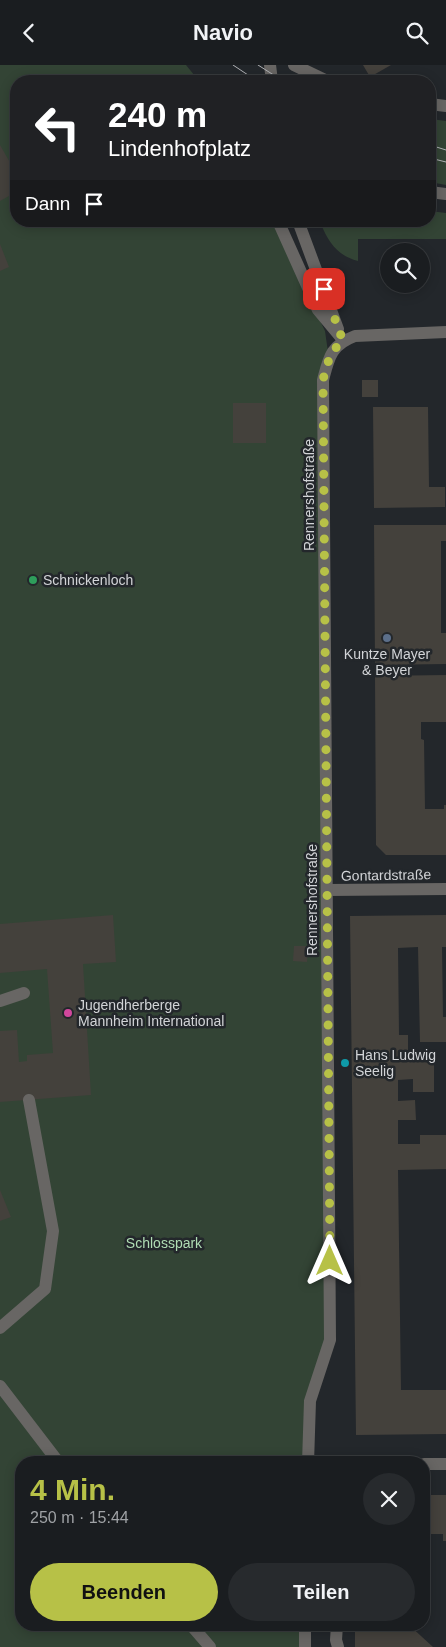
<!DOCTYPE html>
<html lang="de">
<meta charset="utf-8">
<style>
body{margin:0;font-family:Arial,sans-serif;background:#272a2d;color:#f1f3f6;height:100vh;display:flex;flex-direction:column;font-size:19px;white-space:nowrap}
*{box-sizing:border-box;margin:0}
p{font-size:16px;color:#9fa2a5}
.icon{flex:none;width:28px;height:28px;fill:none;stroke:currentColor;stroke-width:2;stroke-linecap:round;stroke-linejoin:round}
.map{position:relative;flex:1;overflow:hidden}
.details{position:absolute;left:15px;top:1391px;width:415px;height:175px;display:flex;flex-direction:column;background:#1a1d20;border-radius:20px;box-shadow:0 2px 12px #0003,0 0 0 1px #383b3e}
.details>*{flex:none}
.banner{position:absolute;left:10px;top:10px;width:426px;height:152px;border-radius:20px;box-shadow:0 2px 12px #0003,0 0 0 1px #383b3e;background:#202124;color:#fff;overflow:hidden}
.controls{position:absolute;left:380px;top:178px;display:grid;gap:10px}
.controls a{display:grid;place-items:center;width:50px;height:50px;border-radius:50%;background:#1a1d20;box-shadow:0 2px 12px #0003,0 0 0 1px #383b3e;font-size:25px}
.pin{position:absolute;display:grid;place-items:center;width:42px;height:42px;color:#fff;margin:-21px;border-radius:10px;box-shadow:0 2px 8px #0006}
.me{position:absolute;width:55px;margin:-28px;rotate:0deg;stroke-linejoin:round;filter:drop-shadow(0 0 4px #0008)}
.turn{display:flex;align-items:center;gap:18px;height:105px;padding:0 15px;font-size:22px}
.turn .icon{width:65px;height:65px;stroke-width:2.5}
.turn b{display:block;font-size:35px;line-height:42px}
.then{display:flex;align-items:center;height:48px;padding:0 15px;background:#0003;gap:10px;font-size:19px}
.round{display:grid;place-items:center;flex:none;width:52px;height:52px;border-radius:26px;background:#272a2d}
.summary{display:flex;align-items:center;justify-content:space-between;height:85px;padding:0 15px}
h1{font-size:30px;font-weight:600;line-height:38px;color:#b7c147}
.action{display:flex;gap:10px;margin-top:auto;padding:10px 15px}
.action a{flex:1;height:58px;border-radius:30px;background:#b7c147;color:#111;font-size:20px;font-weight:600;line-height:58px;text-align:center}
.action a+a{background:#272a2d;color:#f1f3f6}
header{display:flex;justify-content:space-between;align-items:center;height:65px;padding:0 15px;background:#1a1d20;font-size:22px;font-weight:600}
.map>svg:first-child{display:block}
</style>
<header><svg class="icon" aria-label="back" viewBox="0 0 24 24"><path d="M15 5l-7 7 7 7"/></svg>Navio<svg class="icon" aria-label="search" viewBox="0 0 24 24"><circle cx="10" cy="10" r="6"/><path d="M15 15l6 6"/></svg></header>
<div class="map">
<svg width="446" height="1582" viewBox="0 0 446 1582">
<rect width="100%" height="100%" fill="#23272b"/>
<g fill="#334435">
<path d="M0 0H186L199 16H16V156H272L325 266 329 294 330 1275 310 1336 308 1397 21 1398V1560H305V1582H0Z"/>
<path d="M431 54 446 56V120L430 117Z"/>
<path d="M430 146 446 148V174H358V196C338 191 328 177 321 159V156H430Z"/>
</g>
<g fill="#44413c">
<path d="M363 0H391L370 12Z"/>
<path d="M0 80 16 108V127L0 136Z"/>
<path d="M0 179 9 202 0 206Z"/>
<rect x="362" y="315" width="16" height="17"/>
<rect x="233" y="338" width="33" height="40"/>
<path d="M373 342H428L429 422H445V442L374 443Z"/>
<path d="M374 460H446V476H441V568H446V599L375 600Z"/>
<path d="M446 610V657H421V674L424 675 425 744H444V740H446V790H386L376 780 375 611Z"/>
<path d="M113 850 116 897 83 899 91 1030 0 1037V966L17 965 19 997 27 996V990L53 988 47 904 0 908V859Z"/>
<path d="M446 850V882H442L443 952H446V977H420L418 882 398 883 399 970H408V992L434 991V1027H413V1014L398 1015V1036L415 1035 416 1055H398V1079H420V1070H446V1104L398 1105 401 1325H446V1369L356 1370 350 851Z"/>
<path d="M294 881H308L307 897 293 896Z"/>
<path d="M0 1125 11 1152 0 1156Z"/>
<path d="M424 1430H446V1476H443V1469H424Z"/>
<path d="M355 1560H409L433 1582H355Z"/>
</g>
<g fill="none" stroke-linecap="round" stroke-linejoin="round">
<g stroke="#686664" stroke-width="12">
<path d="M270 0 272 16"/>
<path d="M294 0 327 16"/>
<path d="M430 39 446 41"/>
<path d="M430 127 446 129"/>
<path d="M278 156 318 245 343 275"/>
<path d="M298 156 338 264"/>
<path d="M327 825 446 824"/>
<path d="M0 936 24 928"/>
<path d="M0 1263 45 1224 53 1166 29 1035"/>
<path d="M0 1321 59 1398"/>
<path d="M308 1398 310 1336 330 1275 323 315C329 292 331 280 355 271L446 267"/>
<path d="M424 1399H446"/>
<path d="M191 1560 210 1582"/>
<path d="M337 1560 336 1575 338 1582"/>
<path d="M305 1582V1560"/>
</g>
<g stroke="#b2b4b7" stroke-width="1">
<path d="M233 0 257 16"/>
<path d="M258 0 283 16"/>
<path d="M430 80 446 85"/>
<path d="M430 93 446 97"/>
</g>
</g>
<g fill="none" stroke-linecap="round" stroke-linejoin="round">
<path stroke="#b7c147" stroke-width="9" stroke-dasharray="0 16.2" d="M324 224 343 276C330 286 327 299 323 315L330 1196"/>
</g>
<circle fill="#2e9e5b" stroke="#23272b" stroke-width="2" cx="33" cy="515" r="5"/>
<circle fill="#5c6f8a" stroke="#23272b" stroke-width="2" cx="387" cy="573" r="5"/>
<circle fill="#d1479c" stroke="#23272b" stroke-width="2" cx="68" cy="948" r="5"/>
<circle fill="#0f9aa8" stroke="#23272b" stroke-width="2" cx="345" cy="998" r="5"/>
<g text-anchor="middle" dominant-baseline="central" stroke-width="5" stroke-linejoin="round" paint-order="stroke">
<g font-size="14" fill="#d2d4d7" stroke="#23272b">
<text transform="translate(309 430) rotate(-90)">Rennershofstraße</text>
<text transform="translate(386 810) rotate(-1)">Gontardstraße</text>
<text transform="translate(312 835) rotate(-90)">Rennershofstraße</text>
</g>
<g font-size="14" fill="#d2d4d7" stroke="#23272b" text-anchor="start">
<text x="43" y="515">Schnickenloch</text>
<text x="387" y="589" text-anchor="middle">Kuntze Mayer<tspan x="387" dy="16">&amp; Beyer</tspan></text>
<text x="78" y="940">Jugendherberge<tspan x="78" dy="16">Mannheim International</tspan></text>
<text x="355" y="990">Hans Ludwig<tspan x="355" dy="16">Seelig</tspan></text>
</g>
<g font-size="14" fill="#b0ddb4" stroke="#23272b">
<text x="164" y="1178">Schlosspark</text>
</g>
</g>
</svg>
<div class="controls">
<a><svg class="icon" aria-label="search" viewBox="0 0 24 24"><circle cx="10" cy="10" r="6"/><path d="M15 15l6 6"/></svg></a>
</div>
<div class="pin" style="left:324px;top:224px;background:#d93025"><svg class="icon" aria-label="arrive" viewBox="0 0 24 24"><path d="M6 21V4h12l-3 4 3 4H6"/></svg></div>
<svg class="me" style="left:330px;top:1196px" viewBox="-20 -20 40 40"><path d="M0-17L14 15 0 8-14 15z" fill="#b7c147" stroke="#fff" stroke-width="4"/></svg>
<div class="banner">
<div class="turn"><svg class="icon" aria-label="left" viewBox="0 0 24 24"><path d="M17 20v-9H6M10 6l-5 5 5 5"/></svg><div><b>240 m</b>Lindenhofplatz</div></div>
<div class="then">Dann<svg class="icon" aria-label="arrive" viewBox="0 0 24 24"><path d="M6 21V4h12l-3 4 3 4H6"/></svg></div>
</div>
<section class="details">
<div class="summary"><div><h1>4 Min.</h1><p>250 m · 15:44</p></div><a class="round"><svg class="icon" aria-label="close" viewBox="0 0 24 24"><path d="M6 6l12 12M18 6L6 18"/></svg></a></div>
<div class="action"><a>Beenden</a><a>Teilen</a></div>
</section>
</div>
